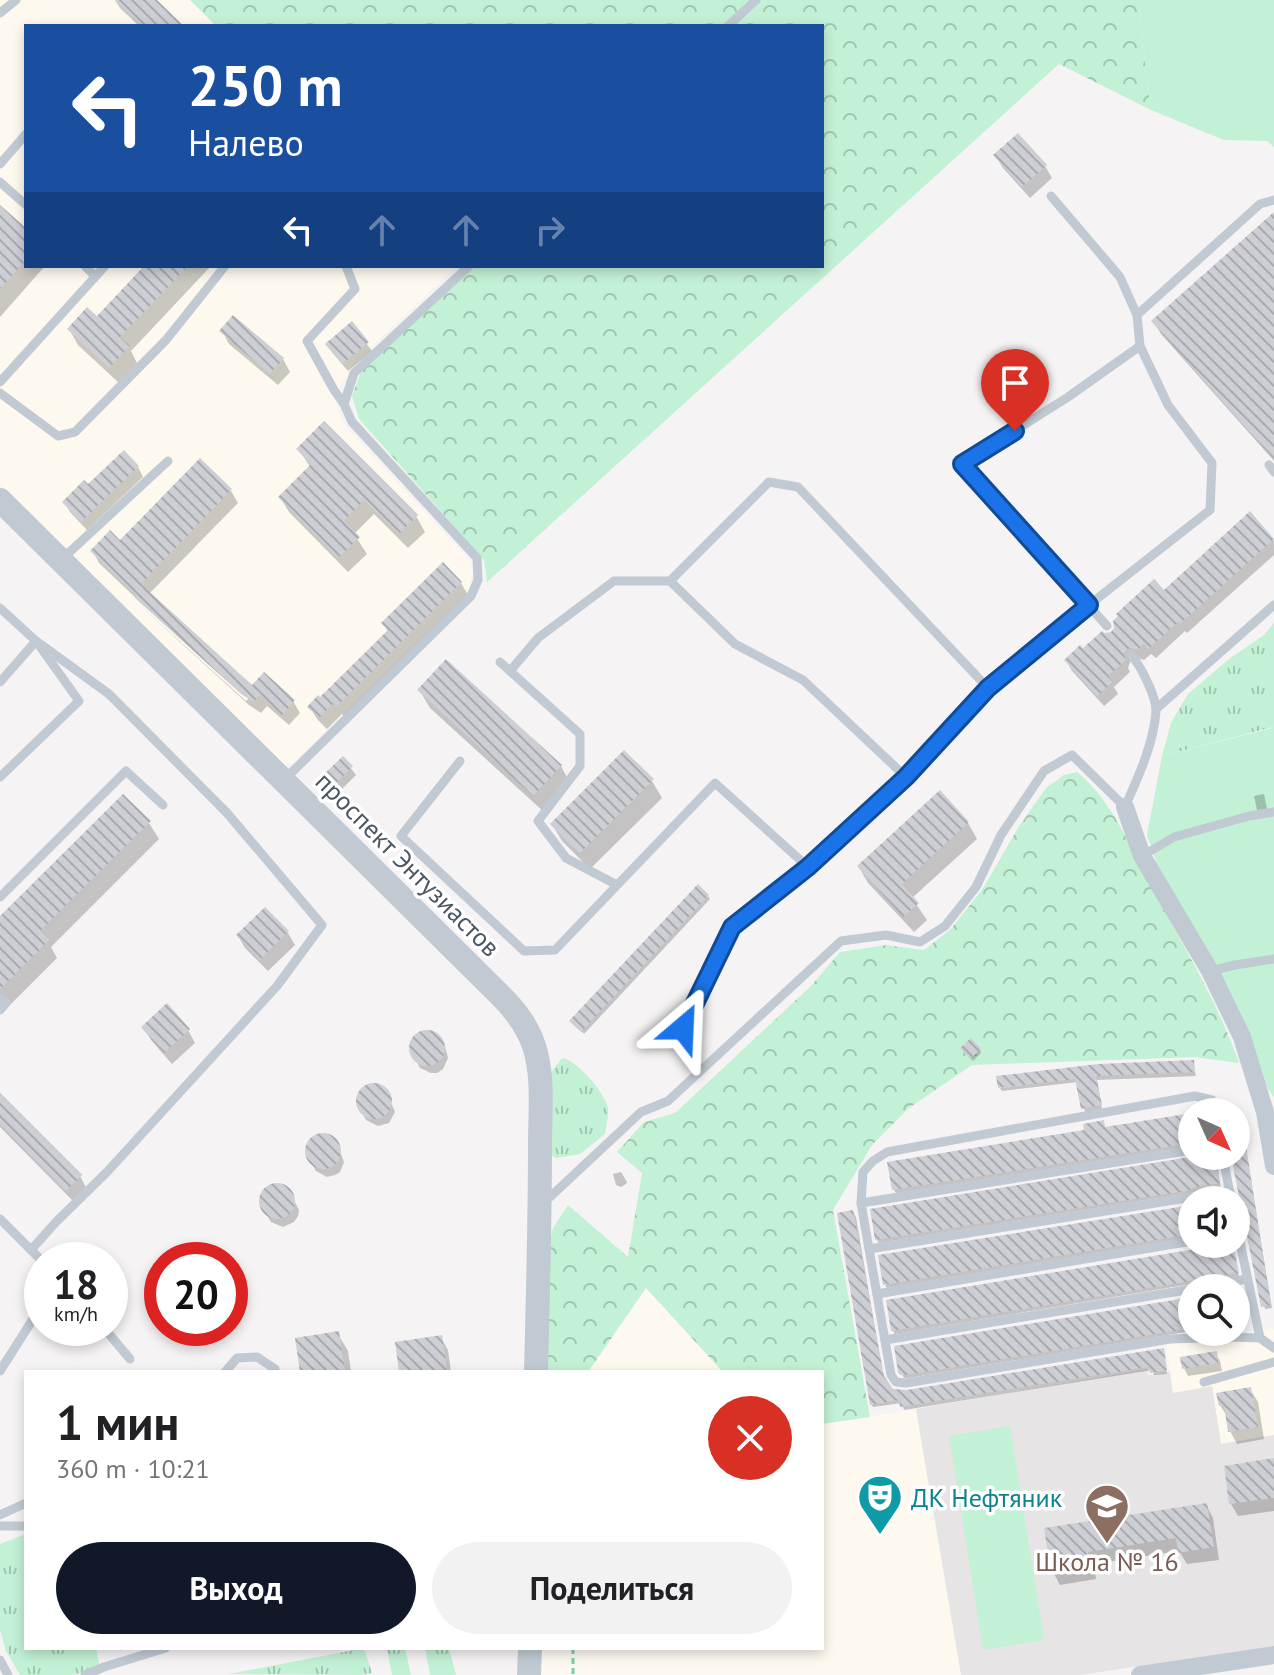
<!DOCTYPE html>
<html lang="ru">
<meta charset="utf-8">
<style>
body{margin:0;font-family:"PT Sans",sans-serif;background:#f2f2f2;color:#202124;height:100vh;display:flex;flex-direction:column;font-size:30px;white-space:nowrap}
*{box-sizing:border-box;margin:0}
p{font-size:26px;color:#757577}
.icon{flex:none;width:44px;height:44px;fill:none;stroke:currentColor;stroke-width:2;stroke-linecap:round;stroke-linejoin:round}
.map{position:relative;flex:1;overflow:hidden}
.sheet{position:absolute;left:24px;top:1370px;width:800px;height:280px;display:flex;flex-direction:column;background:#fff;border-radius:0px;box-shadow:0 4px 12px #0003}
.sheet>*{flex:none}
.hud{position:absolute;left:24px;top:24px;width:800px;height:244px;border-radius:0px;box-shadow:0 4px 12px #0003;background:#1a4fa0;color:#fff;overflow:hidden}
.needle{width:52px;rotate:135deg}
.tools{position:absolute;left:1178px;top:1098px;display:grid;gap:16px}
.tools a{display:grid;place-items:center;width:72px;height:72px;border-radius:50%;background:#fff;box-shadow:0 4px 12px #0003;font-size:40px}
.speed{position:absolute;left:24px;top:1242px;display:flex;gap:16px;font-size:40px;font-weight:700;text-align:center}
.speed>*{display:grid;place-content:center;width:104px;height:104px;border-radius:50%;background:#fff;box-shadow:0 4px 12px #0003;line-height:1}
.speed small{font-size:20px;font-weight:400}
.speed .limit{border:12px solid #d22;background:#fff;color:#111}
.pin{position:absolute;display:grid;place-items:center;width:68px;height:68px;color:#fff;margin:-82px -34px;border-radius:50% 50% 50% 0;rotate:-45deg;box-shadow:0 0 8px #0007}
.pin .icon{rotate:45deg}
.me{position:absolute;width:88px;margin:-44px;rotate:26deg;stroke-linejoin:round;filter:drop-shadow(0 0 6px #0008)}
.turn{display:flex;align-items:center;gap:28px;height:168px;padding:0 32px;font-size:36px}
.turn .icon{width:104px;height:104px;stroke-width:2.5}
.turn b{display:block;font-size:56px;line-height:68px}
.lanes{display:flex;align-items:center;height:76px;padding:0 32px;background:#0003;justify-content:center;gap:40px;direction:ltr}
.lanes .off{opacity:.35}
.round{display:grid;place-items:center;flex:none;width:84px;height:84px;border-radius:42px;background:#f2f2f2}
.head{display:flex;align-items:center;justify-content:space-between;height:136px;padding:0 32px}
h1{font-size:48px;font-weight:600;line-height:60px}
.button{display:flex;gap:16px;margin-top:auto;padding:16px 32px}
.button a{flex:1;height:92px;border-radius:48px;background:#111827;color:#fff;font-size:32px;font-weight:600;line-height:92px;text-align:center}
.button a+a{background:#f2f2f2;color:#202124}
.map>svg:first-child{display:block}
</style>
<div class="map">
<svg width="1274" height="1675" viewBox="0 0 1274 1675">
<defs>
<pattern id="grass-tufts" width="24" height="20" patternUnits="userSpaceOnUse" patternTransform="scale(2)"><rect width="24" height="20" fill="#c3f1d5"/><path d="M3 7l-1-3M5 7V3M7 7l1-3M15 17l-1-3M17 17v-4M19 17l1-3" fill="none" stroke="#a0c6b0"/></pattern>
<pattern id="forest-crowns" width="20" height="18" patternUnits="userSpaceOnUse" patternTransform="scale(2)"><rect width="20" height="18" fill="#c3f1d5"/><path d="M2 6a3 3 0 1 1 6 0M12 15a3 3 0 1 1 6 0" fill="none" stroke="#a0c6b0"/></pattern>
<pattern id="building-back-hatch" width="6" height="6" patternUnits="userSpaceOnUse" patternTransform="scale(2)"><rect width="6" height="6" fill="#cdcfd5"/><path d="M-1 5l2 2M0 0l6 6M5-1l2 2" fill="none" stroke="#a8abb0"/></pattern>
</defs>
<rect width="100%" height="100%" fill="#f5f3f3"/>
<g fill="#fdf9ef">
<path d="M0 0H190L216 26H26V266H457L355 362 340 385 336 399 338 413 346 427 471 562 472 574 469 590 294 762 285 765 120 608 0 485Z"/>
<path d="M646 1288 723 1372H588Z"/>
<path d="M1274 1329V1435L1221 1444 1212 1387 1173 1393 1166 1344Z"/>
<path d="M916 1409 961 1675H538L539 1648H822V1424Z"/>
</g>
<path fill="#e6e4e5" d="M1147 1369 1148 1375 1170 1372 1173 1393 1212 1386 1221 1444 1274 1435V1646L1080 1675H961L916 1409Z"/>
<g fill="url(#grass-tufts)">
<path d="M1274 623V725L1273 727 1162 756 1171 723 1188 694 1229 659 1264 635Z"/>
<path d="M562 1058C577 1060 605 1093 608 1108 609 1116 606 1126 605 1134L580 1154 556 1158 549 1154V1075Z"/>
<path d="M26 1534V1648H96L99 1663 97 1669 73 1675H20L6 1651 0 1630V1544Z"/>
<path d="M364 1648 372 1673 361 1675 229 1674Z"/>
<path d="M394 1648H405L411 1675H392L387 1650Z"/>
<path d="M425 1648H449L456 1675H430Z"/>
</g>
<g fill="url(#forest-crowns)">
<path d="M190 0H1138L1151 110 1059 64 487 582 484 560 359 419 352 396 361 372 473 266H822V26H216Z"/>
<path d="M1077 772C1114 802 1131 850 1154 891 1184 947 1218 1003 1239 1063L1194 1057 972 1065 909 1108 872 1145 833 1210 870 1417 822 1424V1372H723L646 1288 588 1372H546L548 1248 553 1228 568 1205 628 1257 642 1173 617 1152 644 1122 675 1113 810 987 840 952 886 945 924 950 950 930 982 890 1018 828 1046 788 1064 775Z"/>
</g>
<g fill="#c3f1d5">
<path d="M1138 0H1274V147L1267 141 1224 140 1151 110Z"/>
<path d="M1274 725V1097L1262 1081 1158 867 1147 835 1162 756 1272 728Z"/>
<path d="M1010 1426 1044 1640 983 1650 949 1436Z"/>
</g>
<g fill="#0003">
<path d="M115 0H154L181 26H139L120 8Z"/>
<path d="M996 156 1045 166 1052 178 1030 198 1003 168Z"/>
<path d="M0 213 26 231V266H45L0 317Z"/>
<path d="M1274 215V461L1161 334 1154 321Z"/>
<path d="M146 266H211L131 351 137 363 119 383 78 345 69 329 97 318Z"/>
<path d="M352 324 372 351 348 371 332 352Z"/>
<path d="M222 331 283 359 290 372 278 385 229 344Z"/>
<path d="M299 450 416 516 425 532 408 548 374 514 354 534 367 554 348 572 289 512 280 497 311 468Z"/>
<path d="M200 461 231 491 238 503 149 594 252 688 293 701 300 713 289 725 267 706 261 713 249 705 145 610 143 608 246 701 249 698 139 601 99 563 93 551 120 543Z"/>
<path d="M138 467 143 477 87 530 70 512 64 502 88 487Z"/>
<path d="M1250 514 1274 541V555L1187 633 1185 631 1156 658 1151 654 1144 660 1138 658 1131 660 1128 668 1130 672 1114 687 1118 694 1104 706 1072 671 1066 660 1113 634 1164 592Z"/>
<path d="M443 565 461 583 468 595 345 717 342 714 327 729 317 719 310 707 320 700 388 632 384 624Z"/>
<path d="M420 691 561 766 570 783 544 812 430 708Z"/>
<path d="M343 758 356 775 335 796 322 779Z"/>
<path d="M652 781 662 798 590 869 562 841 552 824Z"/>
<path d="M1264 794 1267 809 1257 810 1254 796Z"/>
<path d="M149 823 159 839 51 947 57 958 10 1005 0 996V919Z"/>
<path d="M968 823 977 839 912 898 927 920 914 932 868 883 859 867Z"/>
<path d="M708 896 710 899 584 1034 574 1024Z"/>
<path d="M265 909 288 933 295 945 268 971 245 948 238 936Z"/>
<path d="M144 1027 188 1030 195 1043 172 1064 151 1040Z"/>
<path d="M422 1032 434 1033 439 1037 445 1046 448 1058 443 1069 437 1073H431L420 1068 411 1052V1046L417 1035Z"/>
<path d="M980 1050 981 1053 973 1061 964 1051Z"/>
<path d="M1193 1062 1196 1076 1097 1080 1102 1109 1085 1112 1078 1082 1002 1091 1000 1088Z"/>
<path d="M375 1085 386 1091 395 1112 389 1123 378 1126 366 1120 361 1111 358 1099 363 1089Z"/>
<path d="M0 1095 80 1176 87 1189 74 1202 0 1127Z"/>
<path d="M1239 1111 1272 1308 1265 1309 1245 1221 1236 1219V1207L1240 1202 1233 1156H1236V1112Z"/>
<path d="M1192 1115V1146L896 1193 894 1190 890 1163 1087 1132 1103 1122 1105 1129Z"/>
<path d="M327 1135 336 1141 344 1162 340 1172 335 1175 327 1177 316 1171 308 1157 307 1149 313 1138 318 1136Z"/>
<path d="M1199 1156H1218L1216 1158 1221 1188 879 1243 877 1240 872 1211Z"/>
<path d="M621 1172 627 1182 626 1184 621 1187 616 1185 613 1174Z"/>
<path d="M277 1185 288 1189 299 1210 298 1216 294 1222 283 1227 271 1222 262 1207 261 1199 265 1190Z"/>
<path d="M1192 1207V1237L887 1288 885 1285Z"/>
<path d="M853 1212 856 1217 884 1381 892 1391 907 1392 1164 1353 1167 1374 1154 1375 1152 1370 904 1410 902 1403 873 1407 871 1404Z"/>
<path d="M1201 1244H1232L1239 1276 895 1334 893 1331 888 1302 1194 1250Z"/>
<path d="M1241 1290 1247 1312 1236 1314 1238 1324H1236V1291Z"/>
<path d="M1192 1298V1331L908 1378H904L900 1371Z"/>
<path d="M338 1334 348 1351 351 1372H302Z"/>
<path d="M441 1338 448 1350 451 1372H401Z"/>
<path d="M1216 1354 1220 1361 1222 1371 1188 1376 1184 1368Z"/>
<path d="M1250 1389 1258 1402 1264 1439 1237 1444 1230 1431 1228 1418 1220 1405Z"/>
<path d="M1274 1460V1511L1238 1516 1231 1504 1226 1468Z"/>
<path d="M1206 1505 1213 1518 1219 1560 1187 1564 1179 1551 1094 1564 1096 1579 1060 1585 1053 1572 1046 1530Z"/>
</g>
<g fill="url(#building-back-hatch)">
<path d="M115 0H157L184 26H143Z"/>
<path d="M1018 133 1047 165 1022 187 993 155Z"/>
<path d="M0 205 26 228V260L0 289Z"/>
<path d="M1274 212V459L1151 321Z"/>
<path d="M144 266H188L120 337 130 346 109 368 67 329 87 307 97 316Z"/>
<path d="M233 315 284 358 270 374 219 331Z"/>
<path d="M352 321 369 342 342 364 325 344Z"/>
<path d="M324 421 418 515 399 534 364 500 344 521 360 537 338 558 278 497 311 464 296 449Z"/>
<path d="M124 450 139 466 81 522 62 502 84 480 88 484Z"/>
<path d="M200 458 232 489 141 584 252 685 264 672 295 700 282 715 260 695 253 702 240 693 135 598 137 596 90 551 110 530 120 540Z"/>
<path d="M1250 511 1274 539 1180 624 1178 622 1148 649 1144 644 1137 650 1131 648 1126 650 1124 655 1126 660 1108 676 1113 682 1097 696 1064 660 1080 645 1083 648 1102 631 1105 633 1111 632 1114 628 1113 621 1118 616 1116 614 1154 579 1164 590Z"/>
<path d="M443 562 462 582 337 706 334 703 319 718 307 707 318 695 320 697 388 630 381 623Z"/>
<path d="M446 659 562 765 533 796 417 690Z"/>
<path d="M624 750 654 779 579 854 550 824Z"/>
<path d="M343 756 353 766 330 789 320 778Z"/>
<path d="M940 790 969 822 902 884 919 903 903 917 857 866Z"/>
<path d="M123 794 151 821 40 931 49 940 0 989V916Z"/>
<path d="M698 884 709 895 581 1032 569 1021Z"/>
<path d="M265 907 289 931 260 960 236 935Z"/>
<path d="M167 1003 190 1029 164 1053 141 1027Z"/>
<circle cx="427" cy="1048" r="18"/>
<path d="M971 1038 981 1049 970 1059 960 1048Z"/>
<path d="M1194 1060 1195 1072 1096 1076 1102 1105 1081 1109 1075 1079 998 1088 996 1076 1098 1064Z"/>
<circle cx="374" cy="1101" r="18"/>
<path d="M0 1093 82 1175 66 1191 0 1124Z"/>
<path d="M1192 1113V1143L892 1190 887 1162 1084 1130 1083 1124 1104 1120 1105 1127Z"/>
<path d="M1243 1127 1271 1305 1261 1307 1231 1156H1236V1128Z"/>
<circle cx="323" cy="1151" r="18"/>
<path d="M1196 1156H1216L1220 1183 1192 1188V1190L875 1240 870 1209Z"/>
<circle cx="277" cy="1201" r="18"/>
<path d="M1192 1205V1234L883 1285 878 1255Z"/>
<path d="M853 1210 884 1376 893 1389 907 1390 1164 1348 1167 1370 1150 1373 1149 1367 900 1407 899 1400 870 1405 837 1213Z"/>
<path d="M1226 1244H1233L1239 1273 891 1331 886 1300Z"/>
<path d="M1192 1297V1328L906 1375H900L898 1372 894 1346Z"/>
<path d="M339 1331 345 1372H300L295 1338Z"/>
<path d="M442 1335 447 1372H399L395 1342Z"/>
<path d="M1217 1351 1218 1363 1182 1369 1180 1357Z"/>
<path d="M1251 1387 1258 1427 1228 1432 1224 1405 1219 1406 1216 1393Z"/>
<path d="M1274 1458V1498L1229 1504 1224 1466Z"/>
<path d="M1207 1503 1214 1547 1178 1553 1176 1538 1088 1552 1090 1567 1051 1573 1044 1528Z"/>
</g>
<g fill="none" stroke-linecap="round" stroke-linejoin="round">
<path stroke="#7ad0a6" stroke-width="3" stroke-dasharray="6 4" stroke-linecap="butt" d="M573 1648V1675"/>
<g stroke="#c1cad2" stroke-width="9">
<path d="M0 13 16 0"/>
<path d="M728 26 756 0"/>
<path d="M0 164 26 134"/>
<path d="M0 182 26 205"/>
<path d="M1051 196 1120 277 1137 315"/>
<path d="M85 266 95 276"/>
<path d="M0 382 105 266"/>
<path d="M0 393 58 436 75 432 166 340 225 266"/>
<path d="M344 404 334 390 307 341 355 289 346 266"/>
<path d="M1269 465 1274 472"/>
<path d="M61 560 168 461"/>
<path d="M0 608 36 641 79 701 0 777"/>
<path d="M1107 626 962 464 1068 397 1140 346"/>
<path d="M500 662 580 734V766L538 821 566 858 617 885"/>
<path d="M510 671 538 638 614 581H670"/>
<path d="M0 682 36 641 109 694 227 813 322 925 277 986 107 1172 56 1222 31 1250"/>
<path d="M1156 709 1274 605"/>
<path d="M460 761 401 836 524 951 555 950 715 783 808 867"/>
<path d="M906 777 988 688"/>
<path d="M283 781 471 596 478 580 477 558 352 422 344 404 354 373 469 266"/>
<path d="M1142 856 1174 837 1249 816 1274 812"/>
<path d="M0 897 126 771 163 805"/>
<path d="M1210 971 1235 965 1274 959"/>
<path d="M0 997 6 1003 0 1010"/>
<path d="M683 1028 732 927 808 867 906 777 803 680 735 644 670 581 769 482 798 487 988 688 1089 605 1210 510 1212 463 1168 405 1140 346 1137 315 1260 204 1274 200"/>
<path d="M1214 1112 1212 1100 1195 1096 887 1152 873 1161 863 1172 861 1203 891 1375 896 1382 906 1383 1170 1339 1229 1337 1260 1338"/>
<path d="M1223 1156 1231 1200"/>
<path d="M543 1197H550L641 1112 668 1101 841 941 886 935 920 942 945 926 976 887 1001 835 1044 771 1072 755 1125 807C1138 777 1153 746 1156 712 1157 698 1141 666 1131 655"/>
<path d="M861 1203 1192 1150"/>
<path d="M0 1219 42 1261"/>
<path d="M1236 1223 1260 1338 1274 1348"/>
<path d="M869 1249 1230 1191"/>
<path d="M1195 1288 1247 1279"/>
<path d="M877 1294 1192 1241"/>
<path d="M104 1328 130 1359"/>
<path d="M885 1340 1192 1289"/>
<path d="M0 1371 42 1305"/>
<path d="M225 1372 237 1358 257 1357 275 1369V1372"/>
<path d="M1204 1382 1274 1362"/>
<path d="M0 1515 26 1503"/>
<path d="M0 1526H26"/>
<path d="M0 1660 8 1675"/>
<path d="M85 1675 104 1667 166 1648"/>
</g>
<g stroke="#c1cad2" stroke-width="18">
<path d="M1125 807 1142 856 1210 971 1242 1037 1265 1112 1274 1166"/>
<path d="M1140 1675 1274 1655"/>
</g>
<g stroke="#c1cad2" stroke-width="24">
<path d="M0 500 500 995C515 1010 527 1025 534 1046 544 1076 540 1112 540 1144 540 1220 538 1296 536 1372"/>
<path d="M529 1675 530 1648"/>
</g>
</g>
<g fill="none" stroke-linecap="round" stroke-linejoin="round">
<g stroke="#114b97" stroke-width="20">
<path id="route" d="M683 1028 732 927 808 867 906 777 988 688 1089 605 962 464 1015 431"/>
</g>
<use href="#route" stroke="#1a73e8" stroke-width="14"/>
</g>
<defs>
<g id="theatre-pin" transform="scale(2.3)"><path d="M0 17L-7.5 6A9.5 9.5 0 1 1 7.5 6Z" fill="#0f9aa8" stroke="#fff"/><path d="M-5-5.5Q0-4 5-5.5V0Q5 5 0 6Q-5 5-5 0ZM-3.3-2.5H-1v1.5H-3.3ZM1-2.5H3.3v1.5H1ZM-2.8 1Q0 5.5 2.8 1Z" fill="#fff"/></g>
<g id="school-pin" transform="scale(2.3)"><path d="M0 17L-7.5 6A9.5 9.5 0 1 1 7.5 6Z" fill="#8d6e63" stroke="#fff"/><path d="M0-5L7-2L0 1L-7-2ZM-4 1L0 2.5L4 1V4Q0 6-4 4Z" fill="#fff"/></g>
</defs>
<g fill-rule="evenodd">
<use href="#theatre-pin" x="880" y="1497"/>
<use href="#school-pin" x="1107" y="1506"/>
</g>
<g text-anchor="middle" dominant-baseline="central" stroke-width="7" stroke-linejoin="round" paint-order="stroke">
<g font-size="26" fill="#4a5661" stroke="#fff">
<text transform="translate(408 864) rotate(45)">проспект Энтузиастов</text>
</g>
<g font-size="26" fill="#0d838f" stroke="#fff" text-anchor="start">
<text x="911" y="1497">ДК Нефтяник</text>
</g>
<g font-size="26" fill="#785e54" stroke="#fff">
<text x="1107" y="1561">Школа № 16</text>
</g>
</g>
</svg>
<div class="tools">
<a><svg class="needle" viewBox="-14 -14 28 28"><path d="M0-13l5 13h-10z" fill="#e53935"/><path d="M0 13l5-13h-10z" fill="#757577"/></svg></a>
<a><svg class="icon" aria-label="sound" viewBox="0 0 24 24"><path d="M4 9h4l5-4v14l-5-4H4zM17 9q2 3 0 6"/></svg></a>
<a><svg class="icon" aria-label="search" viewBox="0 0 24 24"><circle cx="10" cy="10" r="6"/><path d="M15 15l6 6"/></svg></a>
</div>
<div class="speed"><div>18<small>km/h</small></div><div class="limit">20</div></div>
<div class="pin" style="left:1015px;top:431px;background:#d93025"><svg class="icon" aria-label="arrive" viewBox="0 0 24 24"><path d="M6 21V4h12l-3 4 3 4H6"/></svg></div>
<svg class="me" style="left:683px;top:1028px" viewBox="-20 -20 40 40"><path d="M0-17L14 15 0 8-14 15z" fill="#1a73e8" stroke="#fff" stroke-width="4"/></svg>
<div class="hud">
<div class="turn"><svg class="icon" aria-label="left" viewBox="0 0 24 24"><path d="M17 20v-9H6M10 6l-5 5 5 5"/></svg><div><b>250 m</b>Налево</div></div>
<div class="lanes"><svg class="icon" aria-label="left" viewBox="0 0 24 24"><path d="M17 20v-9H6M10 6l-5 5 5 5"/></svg><svg class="icon off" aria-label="ahead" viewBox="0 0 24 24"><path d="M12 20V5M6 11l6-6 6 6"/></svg><svg class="icon off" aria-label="ahead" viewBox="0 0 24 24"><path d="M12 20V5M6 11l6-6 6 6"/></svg><svg class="icon off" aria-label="right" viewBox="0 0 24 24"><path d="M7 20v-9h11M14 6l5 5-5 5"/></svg></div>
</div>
<section class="sheet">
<div class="head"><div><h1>1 мин</h1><p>360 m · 10:21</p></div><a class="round" style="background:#d93025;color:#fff"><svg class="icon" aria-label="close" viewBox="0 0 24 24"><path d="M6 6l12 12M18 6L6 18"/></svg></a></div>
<div class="button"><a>Выход</a><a>Поделиться</a></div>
</section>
</div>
